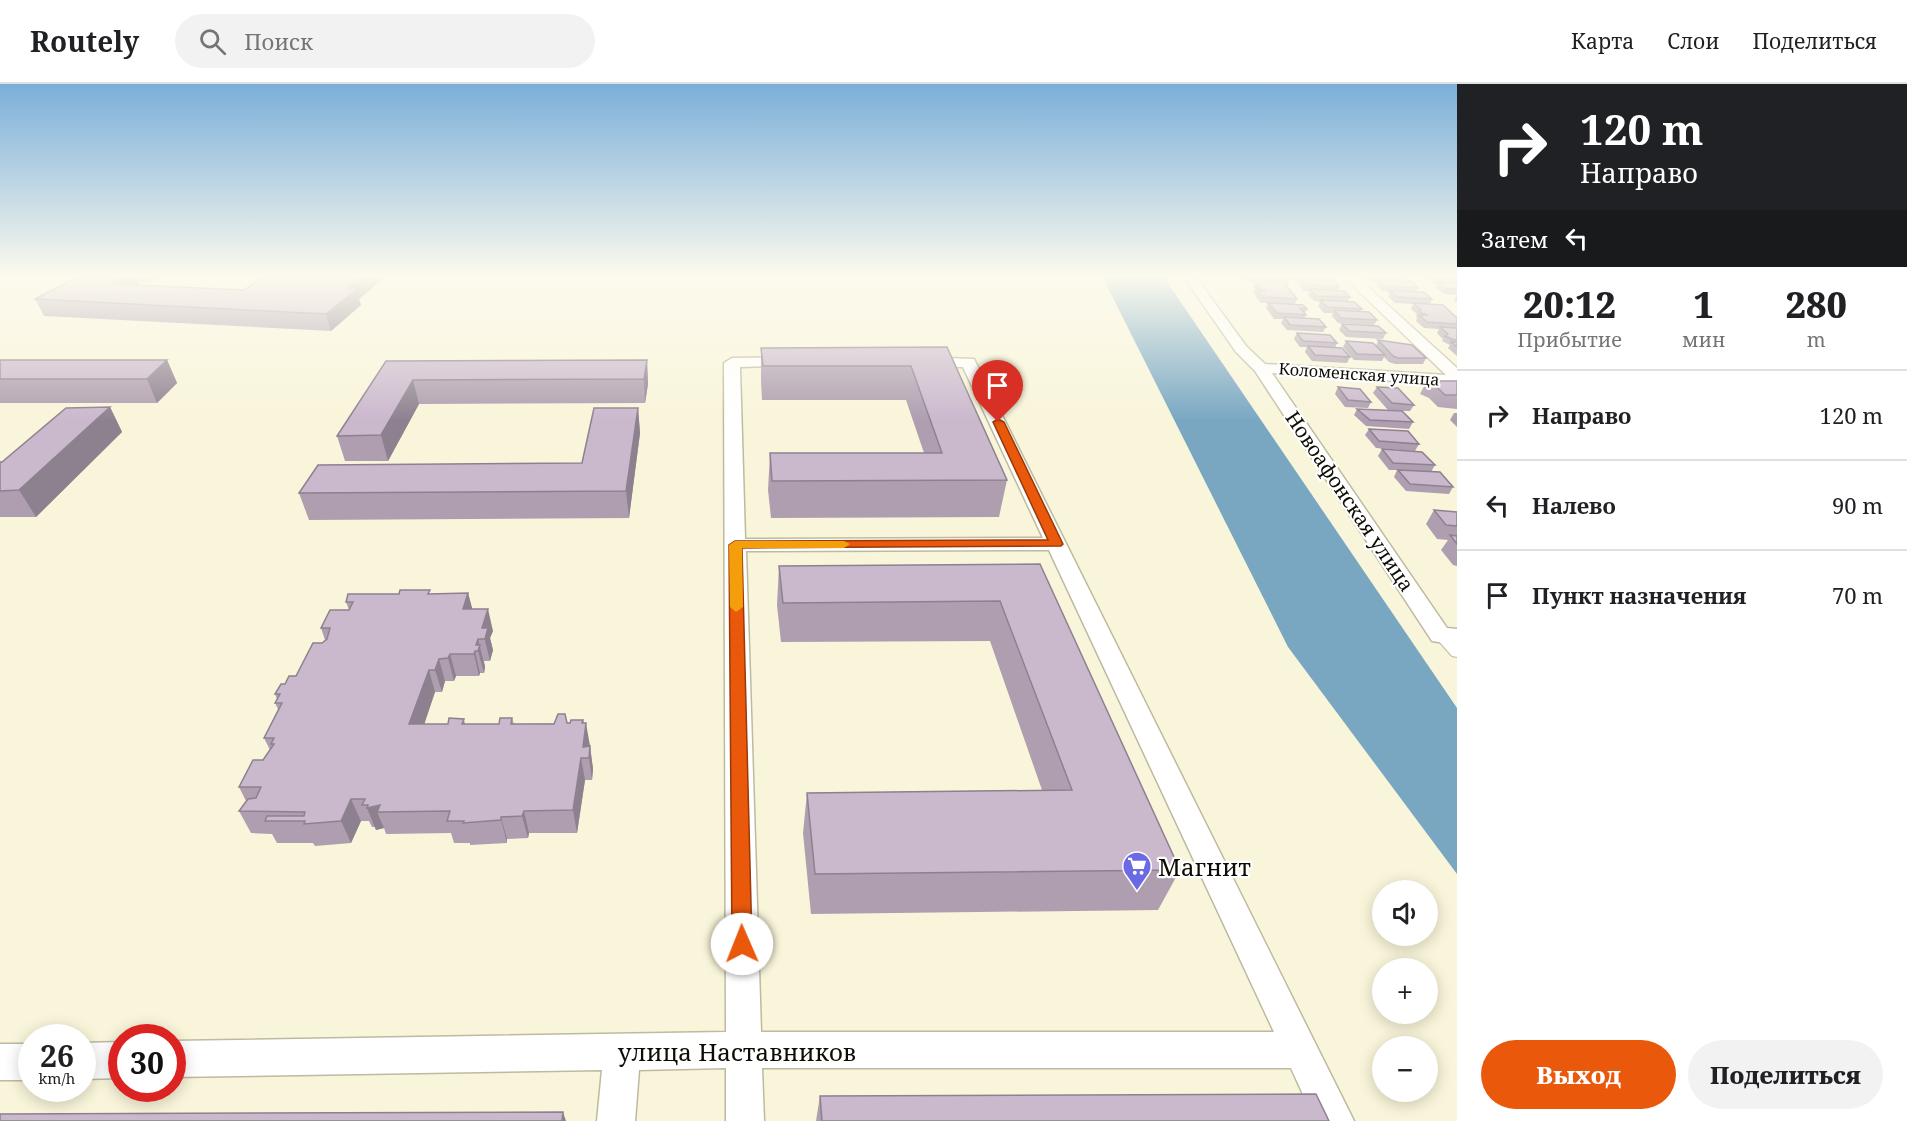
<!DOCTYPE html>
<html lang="ru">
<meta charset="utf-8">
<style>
body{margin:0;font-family:"Noto Serif",serif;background:#f2f2f2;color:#202124;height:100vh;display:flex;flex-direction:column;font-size:22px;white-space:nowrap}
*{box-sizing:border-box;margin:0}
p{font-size:20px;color:#757577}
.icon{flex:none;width:33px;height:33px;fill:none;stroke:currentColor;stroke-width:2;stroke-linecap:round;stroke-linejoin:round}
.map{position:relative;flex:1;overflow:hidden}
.details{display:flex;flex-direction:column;background:#fff;width:450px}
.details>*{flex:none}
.guide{background:#202124;color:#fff;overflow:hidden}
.buttons{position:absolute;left:1372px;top:796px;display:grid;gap:12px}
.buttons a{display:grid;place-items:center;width:66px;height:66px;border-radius:50%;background:#fff;box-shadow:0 3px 15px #0003;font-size:30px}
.speed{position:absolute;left:18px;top:940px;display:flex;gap:12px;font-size:30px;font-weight:700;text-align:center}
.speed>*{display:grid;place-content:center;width:78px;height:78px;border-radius:50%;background:#fff;box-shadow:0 3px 15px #0003;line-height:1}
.speed small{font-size:15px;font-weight:400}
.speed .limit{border:9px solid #d22;background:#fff;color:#111}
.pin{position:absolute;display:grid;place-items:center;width:51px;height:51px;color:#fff;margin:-62px -26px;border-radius:50% 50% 50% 0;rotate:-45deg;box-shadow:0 0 6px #0007}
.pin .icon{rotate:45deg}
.me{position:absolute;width:66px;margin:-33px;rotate:359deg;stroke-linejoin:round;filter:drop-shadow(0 0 4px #0008)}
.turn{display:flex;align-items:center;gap:21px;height:126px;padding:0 24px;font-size:27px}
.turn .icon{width:78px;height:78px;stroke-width:2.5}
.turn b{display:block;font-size:42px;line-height:51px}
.then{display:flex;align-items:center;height:57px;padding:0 24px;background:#0003;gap:12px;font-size:22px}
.eta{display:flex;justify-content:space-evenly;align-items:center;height:102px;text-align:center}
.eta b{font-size:36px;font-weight:800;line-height:42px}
.action{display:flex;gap:12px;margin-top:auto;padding:12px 24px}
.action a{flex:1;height:69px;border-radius:36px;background:#ea580c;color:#fff;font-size:24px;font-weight:800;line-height:69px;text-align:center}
.action a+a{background:#f2f2f2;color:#202124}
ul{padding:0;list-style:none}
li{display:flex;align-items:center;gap:18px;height:90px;padding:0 24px;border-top:2px solid #e0e0e0}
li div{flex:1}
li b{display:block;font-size:22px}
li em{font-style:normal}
header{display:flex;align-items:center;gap:36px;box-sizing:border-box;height:84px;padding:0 30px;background:#fff;border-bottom:2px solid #e0e0e0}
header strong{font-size:28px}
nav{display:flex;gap:33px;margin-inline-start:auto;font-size:21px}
.search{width:420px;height:54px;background:#f2f2f2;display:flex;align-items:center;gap:15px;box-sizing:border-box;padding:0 21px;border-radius:33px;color:#757577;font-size:22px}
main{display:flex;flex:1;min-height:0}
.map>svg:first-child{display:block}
</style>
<header>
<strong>Routely</strong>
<div class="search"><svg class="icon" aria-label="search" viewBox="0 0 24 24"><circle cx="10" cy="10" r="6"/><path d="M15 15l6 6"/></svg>Поиск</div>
<nav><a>Карта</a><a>Слои</a><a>Поделиться</a></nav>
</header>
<main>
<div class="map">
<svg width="1457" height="1037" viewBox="0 0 1457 1037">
<rect width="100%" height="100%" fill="#f9f5da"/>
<path fill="#79a7c2" d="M1102 192H1163L1457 624V790L1288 563Z"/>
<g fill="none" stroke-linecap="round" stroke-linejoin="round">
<g stroke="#bebaa0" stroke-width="2">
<path id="lane" d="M1440 547 1444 548 1457 561V573L1452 572 1436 554 1434 551Z"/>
</g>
<g stroke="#bebaa0" stroke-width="3">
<g id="street">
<path d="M1183 192H1195L1246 262 1265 280 1446 291 1343 192H1356L1457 284V301L1272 289 1447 544 1457 545V561L1432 557 1255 287 1236 268Z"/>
<path d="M791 273 796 275 799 278 796 281 740 283 745 455 1043 454 963 283H923L915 278 923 273 974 275 1354 1037H1315L1291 984H762L764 1037H726V984L639 986 635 1037H597L602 986 172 993V957L726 948 724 279 732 274ZM1049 466 1274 948H761L746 467Z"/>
<path d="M122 958V994L82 995V959Z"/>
<rect x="0" y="960" width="32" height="36"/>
</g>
</g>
<use href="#lane" fill="#fff" fill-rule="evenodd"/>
<use href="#street" fill="#fff" fill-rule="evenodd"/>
</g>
<g fill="#ae9eb0">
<path d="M79 192H160L149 198H138L139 201 244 206 265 192H386L359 215 361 221 331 247 44 232 35 215Z"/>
<path d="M1246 192 1290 195 1287 201H1286L1297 215 1295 220 1307 225 1305 229 1306 231 1304 234 1326 243 1323 248 1287 246 1281 239 1283 235H1274L1266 224 1268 219H1261L1255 212 1256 210 1253 209 1255 204 1253 201 1254 198 1244 197Z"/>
<path d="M1290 192H1328L1327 196 1339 203 1338 207 1350 213 1348 218 1362 225 1360 228 1377 236 1374 241 1338 239 1332 232 1333 229H1324L1318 222 1320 218 1314 217 1308 211 1309 207H1304L1298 200 1300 197 1294 196Z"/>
<path d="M1366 192H1405L1406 193 1404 197 1418 204 1416 208 1432 215 1430 220 1457 234V272L1448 264 1450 261 1442 257 1443 255 1437 249 1439 245 1424 244 1416 237 1417 234 1416 232 1417 230 1411 225 1413 220 1395 219 1388 212 1390 208 1382 207 1375 201 1377 197H1371Z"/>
<path d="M1428 192H1457V218L1454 216 1457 211 1444 210 1436 204 1438 200H1435L1427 194Z"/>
<path d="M1342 240 1386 249 1383 255 1346 253 1339 246Z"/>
<path d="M1297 249 1337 259 1335 264 1350 273 1347 279 1312 277 1305 268 1307 263H1300L1294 255Z"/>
<path d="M1378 256 1426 274 1423 280H1395L1389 278 1384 273 1382 277 1354 276 1343 263 1346 257 1376 262Z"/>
<path d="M947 263 1007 396 999 433 771 434 768 406 770 369H924L906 316H762L761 297V264Z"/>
<path d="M0 276H167L177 299 157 319H0Z"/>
<path d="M647 276 648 300 645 319 419 320 388 377H345L337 352 386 277Z"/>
<path d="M1427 297H1457V325L1438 323 1429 314 1420 310Z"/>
<path d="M1338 303 1371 318 1368 324 1345 323 1335 310Z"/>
<path d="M1377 303 1414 321 1410 327H1402L1413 338 1409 345 1366 342 1354 331 1357 325 1388 326 1373 309Z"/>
<path d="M110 323 122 348 36 433H0V378H2Z"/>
<path d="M638 324 640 349 629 434 309 436 299 409 582 379Z"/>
<path d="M1454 329H1457V343L1450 336Z"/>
<path d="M1369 345 1419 360 1415 367 1376 364 1365 351Z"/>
<path d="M1382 365 1435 381 1431 388 1453 403 1449 410 1406 407 1394 393 1397 386H1389L1378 372Z"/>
<path d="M1434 426 1457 428V482L1453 481 1441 466 1448 456 1437 455 1426 440Z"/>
<path d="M1040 480 1180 786 1158 826 811 830 803 749 807 709 1042 706 990 557 781 558 777 521 779 482Z"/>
<path d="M468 509 472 525 493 547 490 554 493 566 490 577H484L485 583 484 589H480L479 592H456L454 597H445L442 608H435L424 640H448L464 635 465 640H499L512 634 514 640 570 639 583 636 590 662 593 685 592 696H585L577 749H529L528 754 507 755V759L470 761V759H454L451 749 386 750 384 744 376 746 375 743H372L369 737H361L351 759 315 762 313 759H277L272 750 251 749 239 727 246 717 239 703 263 676 270 666 264 654 278 625 275 619 277 615 275 610 285 600 296 592 325 556 321 544 349 526 346 518 431 510Z"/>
<path d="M820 1012 1329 1037H816Z"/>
</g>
<g fill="#8d8190">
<path d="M125 192H135L140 203 111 200Z"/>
<path d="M147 192H160L149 198Z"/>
<path d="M363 192H386L359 215 361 221 331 247 326 230 348 204Z"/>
<path d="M167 276 177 299 157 319 147 295Z"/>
<path d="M647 276 648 300 645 319 644 295Z"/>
<path d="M413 296 419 320 388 377 381 351Z"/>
<path d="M110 323 122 348 36 433 19 406Z"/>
<path d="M638 324 640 349 629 434 626 407Z"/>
<path d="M468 509 474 531 463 525Z"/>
<path d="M488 525 493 547 490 554 493 566 490 577 482 544Z"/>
<path d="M478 555 485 583 484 589 478 567 476 561Z"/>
<path d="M475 567 480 589 479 592 474 570Z"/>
<path d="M450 570 456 592 454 597 448 574Z"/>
<path d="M439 575 445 597 442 608 435 586Z"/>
<path d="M429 586 435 608 417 662 409 640Z"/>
<path d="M583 636 585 650 586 639 590 662 588 674 583 663Z"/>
<path d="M590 662 593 685 592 696 589 674Z"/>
<path d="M581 674 585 696 577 749 573 726Z"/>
<path d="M351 715 361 737 351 759 341 737Z"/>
<path d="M380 721 377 728 384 744 376 746 367 724Z"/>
<path d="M524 727 529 749 528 754 522 732Z"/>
<path d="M501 733 507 755V759L501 736Z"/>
<path d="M563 1028 566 1037H562Z"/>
</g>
<g fill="#cab8cd" stroke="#8d8190" stroke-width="1.5">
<path d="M79 192H125L111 200 244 206 265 192H363L348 204 357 205 326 230 35 215Z"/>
<path d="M1246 192H1286L1290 195Z"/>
<path d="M1435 192H1457V195L1438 194Z"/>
<path d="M1300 195 1333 196 1339 203 1306 201Z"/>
<path d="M1255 196 1283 197 1297 215 1263 213 1257 207H1266L1255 203 1260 202Z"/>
<path d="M1378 196 1411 197 1418 204 1385 202Z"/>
<path d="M1439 198 1457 199V205H1447Z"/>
<path d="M1310 205 1344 207 1350 213 1316 212Z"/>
<path d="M1390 207 1424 208 1432 215 1398 213Z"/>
<path d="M1320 216 1354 218 1362 225 1327 223Z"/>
<path d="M1268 219 1303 221 1307 225 1300 224 1306 231 1277 229Z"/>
<path d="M1414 219 1443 221 1457 234V240L1427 238 1419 231H1428L1421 229 1419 227 1421 226Z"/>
<path d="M1334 226 1369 228 1377 236 1341 234Z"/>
<path d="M1284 233 1319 235 1326 243 1290 241Z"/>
<path d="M1342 240 1378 242 1386 249 1349 247Z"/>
<path d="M1440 243 1457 244V256H1454L1445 252 1448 250Z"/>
<path d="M1297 249 1330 251 1337 259 1303 257Z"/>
<path d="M1378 256 1412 261 1426 274H1398L1393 272Z"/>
<path d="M1346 257 1373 259 1385 271 1357 270Z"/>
<path d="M1451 258H1457V263Z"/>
<path d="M1308 262 1342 264 1350 273 1315 271Z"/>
<path d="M947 263 1007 396 772 397 770 369H942L911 282H763L761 264Z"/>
<path d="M0 276H167L147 295H0Z"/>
<path d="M647 276 644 295 413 296 381 351 337 352 386 277Z"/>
<path d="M1427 297H1457V311H1445L1436 302Z"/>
<path d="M1338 303 1360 305 1371 318 1348 316Z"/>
<path d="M1377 303 1398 304 1414 321 1392 319Z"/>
<path d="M110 323 19 406 0 407V378H2L66 324Z"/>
<path d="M594 324H638L626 407 299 409 318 381 582 379Z"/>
<path d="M1357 325 1402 327 1413 338 1370 336Z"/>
<path d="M1369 345 1408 347 1419 360 1379 357Z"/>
<path d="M1382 365 1422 368 1435 381 1393 379Z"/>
<path d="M1398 386 1440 388 1453 403 1410 400Z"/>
<path d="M1434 426 1457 428V442L1446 441Z"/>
<path d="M1450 451 1457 452V460Z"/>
<path d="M1040 480 1180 786 815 790 807 709 1072 706 1000 517 783 519 779 482Z"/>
<path d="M400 506H430L428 510 468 509 463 525H488L482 544H488L485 555H478L476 561H480L478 567H475L474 570H450L448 574 439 575 435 586H429L409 640H448L449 634 464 635 462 640H499L500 634H512L511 640H554L558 630H565L567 639H570L571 636H583L582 639H586L583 663 590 662 589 674H581L573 726 524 727 522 732 501 733V736L463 739 464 737H447L450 727 377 728 380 721 367 724 368 721H362L365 715H351L341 737 304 740 305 737H265L267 732H304L305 728 239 727 248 715 256 714 261 703H239L253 676H263L274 660H271L274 654H264L282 619H275L280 610H275L281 600H285L289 592H296L313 559H322L327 555 330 544H321L330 526H349L353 518H346L348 510H399Z"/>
<path d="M1316 1010 1329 1037H822L820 1012Z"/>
<path d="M563 1028 562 1037H0V1030Z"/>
</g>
<linearGradient id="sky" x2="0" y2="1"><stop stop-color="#7bafd9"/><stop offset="0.57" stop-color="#fcfaee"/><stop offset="1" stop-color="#fcfaee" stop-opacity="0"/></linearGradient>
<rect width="1457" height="337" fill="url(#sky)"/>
<path fill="#ea580c" stroke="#983908" stroke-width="1.5" d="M998 335 1004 338 1063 460 1061 462 742 464 752 860 749 866 742 869 735 866 732 860 729 461 735 457 1048 456 993 338Z"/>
<path fill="#f59e0b" d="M735 457H844L850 460 844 464H742L743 523 736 528 730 523 729 461Z"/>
<defs>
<g id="supermarket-pin" transform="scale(1.5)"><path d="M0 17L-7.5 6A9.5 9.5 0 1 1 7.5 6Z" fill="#6b69e3" stroke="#fff"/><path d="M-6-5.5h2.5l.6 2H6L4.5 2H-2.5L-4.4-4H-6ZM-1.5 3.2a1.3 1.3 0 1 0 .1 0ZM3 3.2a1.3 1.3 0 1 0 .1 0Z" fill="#fff"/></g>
</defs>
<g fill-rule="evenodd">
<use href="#supermarket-pin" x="1137" y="782"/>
</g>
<g text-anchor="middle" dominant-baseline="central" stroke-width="4.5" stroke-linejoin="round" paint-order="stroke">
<g font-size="16" fill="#0e0d05" stroke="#fff">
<text transform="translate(1359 290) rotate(4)">Коломенская улица</text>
</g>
<g font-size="20" fill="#0e0d05" stroke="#fff">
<text transform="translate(1350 417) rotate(56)">Новоафонская улица</text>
</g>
<g font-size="24" fill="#0e0d05" stroke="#fff" text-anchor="start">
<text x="1158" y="782">Магнит</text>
</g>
<g font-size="24" fill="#0e0d05" stroke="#fff">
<text x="737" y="967">улица Наставников</text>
</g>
</g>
</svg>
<div class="buttons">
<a><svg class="icon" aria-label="sound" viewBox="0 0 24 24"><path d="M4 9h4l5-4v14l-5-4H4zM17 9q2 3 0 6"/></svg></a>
<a>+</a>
<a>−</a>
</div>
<div class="speed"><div>26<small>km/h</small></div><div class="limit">30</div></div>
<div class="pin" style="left:998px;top:338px;background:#d93025"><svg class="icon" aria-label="arrive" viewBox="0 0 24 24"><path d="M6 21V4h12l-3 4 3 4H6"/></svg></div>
<svg class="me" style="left:742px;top:860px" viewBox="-20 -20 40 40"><circle r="19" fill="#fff"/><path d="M0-13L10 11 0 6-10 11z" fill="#ea580c"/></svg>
</div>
<section class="details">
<div class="guide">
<div class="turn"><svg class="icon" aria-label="right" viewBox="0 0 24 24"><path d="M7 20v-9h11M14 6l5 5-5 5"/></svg><div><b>120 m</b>Направо</div></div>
<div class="then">Затем<svg class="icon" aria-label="left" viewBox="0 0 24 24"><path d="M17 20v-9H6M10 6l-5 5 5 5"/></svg></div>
</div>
<div class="eta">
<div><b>20:12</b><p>Прибытие</p></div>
<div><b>1</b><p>мин</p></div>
<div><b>280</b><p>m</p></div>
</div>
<ul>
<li><svg class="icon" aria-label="right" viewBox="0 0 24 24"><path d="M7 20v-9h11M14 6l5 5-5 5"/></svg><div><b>Направо</b></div><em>120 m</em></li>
<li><svg class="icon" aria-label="left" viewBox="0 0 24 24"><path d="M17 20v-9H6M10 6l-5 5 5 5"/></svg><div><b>Налево</b></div><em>90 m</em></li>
<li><svg class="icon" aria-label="arrive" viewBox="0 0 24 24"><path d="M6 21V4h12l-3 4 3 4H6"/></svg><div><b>Пункт назначения</b></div><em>70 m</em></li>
</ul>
<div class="action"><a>Выход</a><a>Поделиться</a></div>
</section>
</main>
